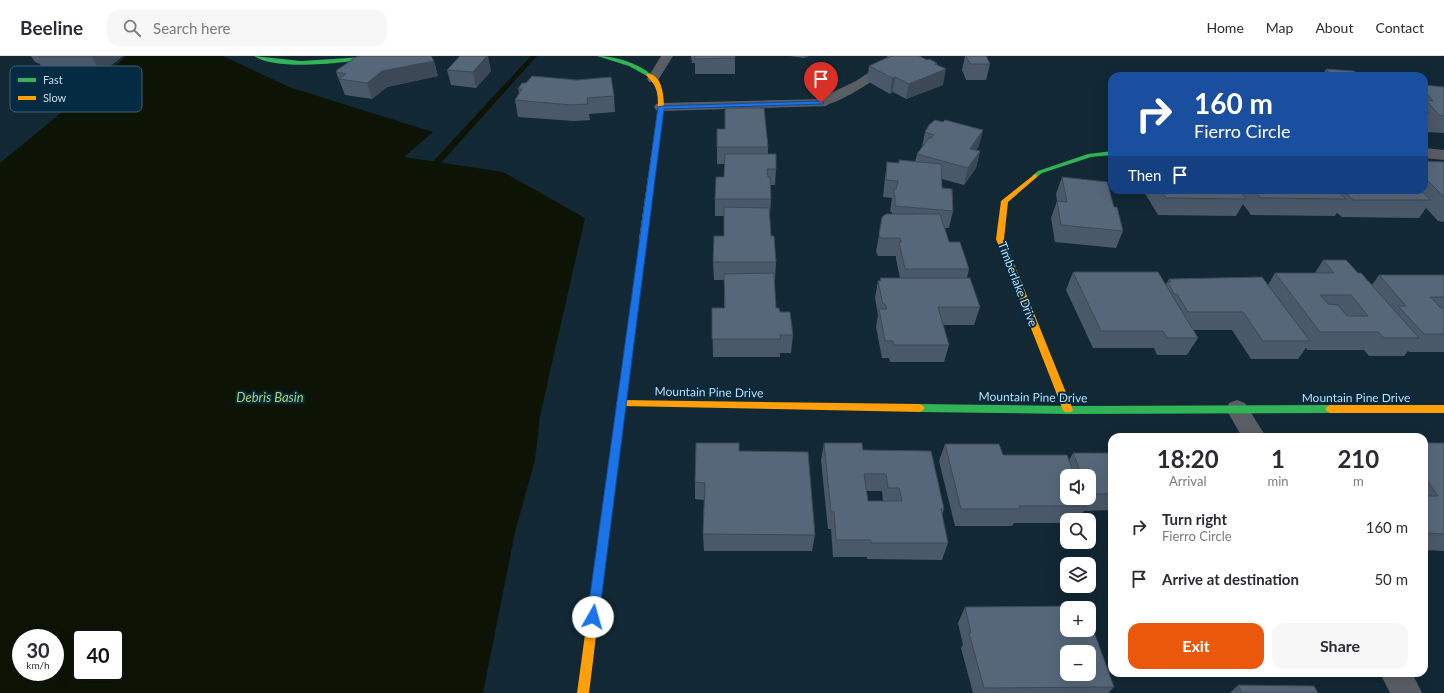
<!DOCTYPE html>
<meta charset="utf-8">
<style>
body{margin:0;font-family:Lato,sans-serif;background:#f7f7f7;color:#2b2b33;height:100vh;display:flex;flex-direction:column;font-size:15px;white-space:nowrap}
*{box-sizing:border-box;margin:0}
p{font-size:13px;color:#7c7c81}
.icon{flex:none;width:22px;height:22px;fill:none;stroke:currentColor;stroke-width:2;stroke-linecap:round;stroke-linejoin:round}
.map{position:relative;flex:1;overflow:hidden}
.details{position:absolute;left:1108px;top:377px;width:320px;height:244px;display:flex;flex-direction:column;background:#fff;border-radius:12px;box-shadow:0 4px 16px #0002}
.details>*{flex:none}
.top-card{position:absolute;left:1108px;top:16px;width:320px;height:122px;border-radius:12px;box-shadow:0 4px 16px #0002;background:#1a4fa0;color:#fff;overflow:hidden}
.controls{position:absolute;left:1060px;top:413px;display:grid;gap:8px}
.controls a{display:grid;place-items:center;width:36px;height:36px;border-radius:8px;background:#fff;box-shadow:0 4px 16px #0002;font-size:20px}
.speed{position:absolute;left:12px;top:573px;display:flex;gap:8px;font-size:20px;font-weight:700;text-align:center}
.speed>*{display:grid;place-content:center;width:52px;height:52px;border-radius:50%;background:#fff;box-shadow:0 4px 16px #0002;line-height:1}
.speed small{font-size:10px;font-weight:400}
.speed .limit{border:2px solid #111;border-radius:6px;background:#fff;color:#111}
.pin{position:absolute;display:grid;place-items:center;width:34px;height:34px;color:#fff;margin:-41px -17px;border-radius:50% 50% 50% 0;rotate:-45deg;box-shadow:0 0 4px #0007}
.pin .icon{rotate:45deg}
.me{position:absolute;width:44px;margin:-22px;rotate:7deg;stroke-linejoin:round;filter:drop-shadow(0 0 3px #0008)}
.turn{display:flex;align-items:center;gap:14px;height:84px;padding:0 20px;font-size:18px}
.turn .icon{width:52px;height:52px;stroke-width:2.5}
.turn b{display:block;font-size:28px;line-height:34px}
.then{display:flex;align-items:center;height:38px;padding:0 20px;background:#0003;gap:8px;font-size:15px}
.eta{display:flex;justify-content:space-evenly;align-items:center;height:68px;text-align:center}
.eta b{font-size:24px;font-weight:700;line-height:28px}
.action{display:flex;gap:8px;margin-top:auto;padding:8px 20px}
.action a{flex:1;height:46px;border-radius:12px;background:#ea580c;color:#fff;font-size:16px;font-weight:700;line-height:46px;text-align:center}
.action a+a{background:#f7f7f7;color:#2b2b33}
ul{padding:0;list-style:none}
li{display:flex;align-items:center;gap:12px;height:52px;padding:0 20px}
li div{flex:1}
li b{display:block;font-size:15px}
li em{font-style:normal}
header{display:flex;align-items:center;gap:24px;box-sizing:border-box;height:56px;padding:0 20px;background:#fff;border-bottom:1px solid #e1e1e2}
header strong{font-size:19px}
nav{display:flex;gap:22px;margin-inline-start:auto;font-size:14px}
.search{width:280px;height:36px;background:#f7f7f7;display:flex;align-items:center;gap:10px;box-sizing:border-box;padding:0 14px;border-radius:12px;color:#7c7c81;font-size:15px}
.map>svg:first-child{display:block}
</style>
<header>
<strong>Beeline</strong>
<div class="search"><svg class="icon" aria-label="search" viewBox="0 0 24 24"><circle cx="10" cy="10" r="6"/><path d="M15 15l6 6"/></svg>Search here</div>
<nav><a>Home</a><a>Map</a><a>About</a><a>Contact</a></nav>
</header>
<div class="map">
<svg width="1444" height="637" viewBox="0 0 1444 637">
<rect width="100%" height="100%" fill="#122834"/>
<path fill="#0d1405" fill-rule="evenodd" d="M126 0H223L289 31 433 76 404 101 503 116 585 162 540 360 535 404 515 476 483 637H0V107L95 29ZM21 582H55V616H21ZM81 582H115V616H81Z"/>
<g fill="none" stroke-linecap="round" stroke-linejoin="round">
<path fill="#0d1405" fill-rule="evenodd" d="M531 0H537L432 117H426V113Z"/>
<g fill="#595e64" fill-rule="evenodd">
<path d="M661 0H673L657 26H649L647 23Z"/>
<path d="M888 0H901C891 15 833 54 816 50L815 47 816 44 856 25 874 13Z"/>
</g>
<g fill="#595e64" fill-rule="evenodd">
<path d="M821 43 826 44 828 47 826 50 661 55 656 54 654 51 656 48 661 47Z"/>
<path d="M1424 92 1444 94V104L1424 102Z"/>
<path d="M1237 344 1245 347 1266 381H1242L1226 353 1229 347Z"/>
<path d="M1380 617H1412L1422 637H1390Z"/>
</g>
<g fill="#30b455" fill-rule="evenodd">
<path d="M254 0 301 5 379 0 376 2C348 6 278 16 254 0Z"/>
<path d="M597 0C615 0 638 7 652 19L647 20 629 10Z"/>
<path d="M1112 95V99L1091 101 1042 117 1037 121H1033L1032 120 1038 115 1088 98Z"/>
<path d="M640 182H643L647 184 609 476 608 479 604 481 600 479 599 476Z"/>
<path d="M920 348 1068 350 1330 349 1333 351 1335 353 1333 355 1330 357 1068 358 920 356 917 354 915 352 917 350Z"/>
</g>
<g fill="#ff9f0a" fill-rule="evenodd">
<path d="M647 18C662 17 664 40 664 51L647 184 643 186 639 184 658 51C658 36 657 30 646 19Z"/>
<path d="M1035 118 1037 119V121L1008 146 1004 183 1073 354 1071 356H1065L1063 354 996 183 1001 145Z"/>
<path d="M621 344 920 348 923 350 925 352 923 354 920 356 621 350 618 349 616 347 618 345Z"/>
<path d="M1330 349H1444V357H1330L1327 355 1325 353 1327 351Z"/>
<path d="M604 471 608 473 609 476 589 637H577L599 476 600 473Z"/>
</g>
</g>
<g fill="#4a5969" fill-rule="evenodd">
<path d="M31 0H123L101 17 48 16 45 12 41 10 40 8 35 6Z"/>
<path d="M691 0H735V18H695V7H692Z"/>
<path d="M790 0H809L804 2Z"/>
<path d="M965 0H986L990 8 986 24H966L962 14Z"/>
<path d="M927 4 937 7V8L943 29 906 43 893 36 890 38 867 25 869 10Z"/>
<path d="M434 5 438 20 387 31 372 43 345 39 336 16Z"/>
<path d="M1326 13 1358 20H1323Z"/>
<path d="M447 14 491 15 476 32 451 29Z"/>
<path d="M1424 29 1444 31V77L1427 76 1424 71Z"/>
<path d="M518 33 614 40 615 56 589 58 590 64 574 65 518 61 515 44 519 37Z"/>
<path d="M925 76 979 90 976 94 980 95 976 112 964 129 942 123V132L953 155 949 172H945L949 186 969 213 967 222 980 251 974 269H943L949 289 944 306H890L889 302H882L876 271 878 259 875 242 878 225H880V222H900L896 203V200H878L876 196 882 161 892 158V156H890L892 142 883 141 885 122 887 106 899 107V104L915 106 917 98 922 91Z"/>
<path d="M717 91H768V98L776 113 775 129H771V143L770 160 771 180 776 206 775 224H774L776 252 780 256 793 279 791 297H780V301H713L712 252H724V224H714L713 206 724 180V160H715V143L724 121V108H717Z"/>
<path d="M1424 105 1444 106V166L1438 165 1426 152 1419 162 1342 161 1337 157 1335 160 1251 159 1243 148 1236 160 1158 159 1143 134H1424Z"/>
<path d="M1062 121 1123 175 1116 192 1055 186 1051 162 1057 145 1056 138Z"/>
<path d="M1323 204 1358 217 1372 229 1379 219H1444V296H1409L1408 295 1404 300H1369L1364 294H1307L1306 292 1298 303H1251L1232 274H1193L1198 282 1187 299H1157L1154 292H1093L1066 234 1073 216 1166 228 1169 223 1268 229 1275 217H1315Z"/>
<path d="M824 387 863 394 944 453 942 459 948 487 942 504 867 503V501H833L831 473H828L821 404ZM866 435H882L883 445H868Z"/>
<path d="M1424 387H1444V495L1424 494Z"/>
<path d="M945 388 1003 399 1069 404 1073 397H1112V454L1084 455 1078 464H1067V467H1014L1012 470H955L939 405ZM1067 420H1089V442H1067Z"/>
<path d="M739 395 815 479 812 495H704L703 478 704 444 695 443V426Z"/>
<path d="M965 551 1114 631 1108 637H973L961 592 963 589 958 567Z"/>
<path d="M1210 617H1313L1311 619H1210Z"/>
<path d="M1238 629 1318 637H1230Z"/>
</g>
<g fill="#3c4855">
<path d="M94 0H123L101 17 92 1Z"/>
<path d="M487 0H488L491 15 476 32 473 16Z"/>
<path d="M804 0H809L804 2Z"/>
<path d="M434 5 438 20 387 31 372 43 367 27 382 15Z"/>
<path d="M937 7 935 17 946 13 943 29 906 43 909 28 935 8Z"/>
<path d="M895 21 893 36 890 38 892 22Z"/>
<path d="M983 74 979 90 966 109 970 93Z"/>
<path d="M980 95 976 112 964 129 968 112Z"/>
</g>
<g fill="#56677a" stroke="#3c4855" fill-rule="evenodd">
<path d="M40 0H94L92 1H39Z"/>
<path d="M361 0H431L434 5 382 15 367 27 339 23 346 18 336 16 337 14 356 1Z"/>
<path d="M460 0H487L473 16 447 14Z"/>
<path d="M695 0H735V2L694 3Z"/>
<path d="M893 0H919L927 4 929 3 937 7 935 8 946 13 909 28 895 21 892 22 869 10 884 3Z"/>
<path d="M966 0H986L990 8H970Z"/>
<path d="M1326 13 1354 15 1358 20H1332Z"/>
<path d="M532 20 577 24 611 21 614 40 587 42 588 48 571 49 515 44 522 33H518L522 27H526Z"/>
<path d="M1424 29 1444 31V60L1439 59 1426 44 1433 45 1424 34Z"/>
<path d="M1424 51 1429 57H1424Z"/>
<path d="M725 52H764L768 91H717V73H725Z"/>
<path d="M935 64 943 66 945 64 983 74 970 93 980 95 968 112 917 98 929 82H931L934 79 925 76 929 69Z"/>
<path d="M725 98H776V113H767L768 121H770L771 143H715L716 121H724Z"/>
<path d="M899 104 941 108 942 132 952 133 953 155 895 150V139H894V133H896L898 125 886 124 887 106 899 107Z"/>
<path d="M1424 105 1444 106V141L1424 121Z"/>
<path d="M1062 121 1107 126 1114 151H1117L1123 175 1061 169 1057 145 1067 146Z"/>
<path d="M1161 134H1239L1246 143 1166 142Z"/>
<path d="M1254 134H1337L1346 143 1261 142Z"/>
<path d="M1343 134H1420L1431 144H1353Z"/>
<path d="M724 151 769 152 771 180H774L776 206H713L714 180H724Z"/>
<path d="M886 158H940L949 186H960L969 213H905L899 186H901L900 182H881L879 179 882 161Z"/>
<path d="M1323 204H1346L1358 217H1361L1419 282H1384L1378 276H1320L1275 217H1334ZM1320 239H1351L1368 260H1347L1338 249 1328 248Z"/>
<path d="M1073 216H1158L1198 282H1167L1163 275H1101Z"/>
<path d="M774 217 776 252H779L780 256H790L793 279H780L781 283H712V252H725L724 218Z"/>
<path d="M1379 219H1444V241H1430L1441 252H1444V278H1424L1398 250H1406Z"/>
<path d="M1262 221 1310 285H1263L1243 256H1188L1177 238H1174L1168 226H1171L1169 223Z"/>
<path d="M880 222H970L980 251H938L949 289H894L893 285H885L879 253H887L885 248H883L878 225H881Z"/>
<path d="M696 387H739V395L808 396 815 479 703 478 705 427 695 426Z"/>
<path d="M824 387H862L863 394 931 395 944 453H941L948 487H871V484H836L834 456H831ZM864 418H886L888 432H899L902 445H868Z"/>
<path d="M1424 387H1444V478L1424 477V440H1438L1426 423H1424Z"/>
<path d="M945 388H999L1003 399H1067L1075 420H1067V442H1083L1086 450H1019L1020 453H961Z"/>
<path d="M1073 397H1112V438H1089V420H1082Z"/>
<path d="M1085 550V552H1067V574H1089V562L1114 631 984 632 969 577H971L965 551ZM1067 596H1089V618H1067Z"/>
<path d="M1238 629 1314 630 1318 637H1242Z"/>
</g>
<path fill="#1a73e8" stroke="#114b97" d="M821 45 824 47 823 48 664 53 599 561 597 564 593 566 589 564 587 561 658 51 662 50Z"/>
<g text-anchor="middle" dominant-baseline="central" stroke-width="4" stroke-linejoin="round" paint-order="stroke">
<g font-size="12" fill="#c8dcea" stroke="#042b42">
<text transform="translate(1018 228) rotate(69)">Timberlake Drive</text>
<text transform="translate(709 336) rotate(1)">Mountain Pine Drive</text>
<text transform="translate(1033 341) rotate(1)">Mountain Pine Drive</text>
<text x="1356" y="341">Mountain Pine Drive</text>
</g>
<g font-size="13" font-style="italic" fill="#b5ce5c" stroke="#042b42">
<text x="270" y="341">Debris Basin</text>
</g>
</g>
<rect x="10" y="10" width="132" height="46" rx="6" fill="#042b42" stroke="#3f6074" stroke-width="1"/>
<rect x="18" y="22" width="18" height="4" fill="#30b455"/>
<rect x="18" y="40" width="18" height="4" fill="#ff9f0a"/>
<g font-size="11" fill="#c8dcea">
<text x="43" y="28">Fast</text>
<text x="43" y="46">Slow</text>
</g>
</svg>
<div class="controls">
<a><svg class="icon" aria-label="sound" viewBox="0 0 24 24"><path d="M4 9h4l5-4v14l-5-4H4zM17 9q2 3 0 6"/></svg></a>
<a><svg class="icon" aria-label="search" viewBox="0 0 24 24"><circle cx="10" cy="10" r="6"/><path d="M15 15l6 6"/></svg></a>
<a><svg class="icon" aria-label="layers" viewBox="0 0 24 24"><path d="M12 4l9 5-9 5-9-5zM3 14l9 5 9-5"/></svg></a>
<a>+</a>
<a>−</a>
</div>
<div class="speed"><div>30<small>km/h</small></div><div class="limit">40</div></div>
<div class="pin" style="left:821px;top:47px;background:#d93025"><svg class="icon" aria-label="arrive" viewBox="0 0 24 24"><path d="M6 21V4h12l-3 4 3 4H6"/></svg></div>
<svg class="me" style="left:593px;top:561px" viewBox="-20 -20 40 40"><circle r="19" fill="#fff"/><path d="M0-13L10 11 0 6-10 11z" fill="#1a73e8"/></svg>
<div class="top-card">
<div class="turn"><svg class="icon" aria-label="right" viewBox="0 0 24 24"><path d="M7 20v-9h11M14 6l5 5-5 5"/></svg><div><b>160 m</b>Fierro Circle</div></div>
<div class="then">Then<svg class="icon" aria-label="arrive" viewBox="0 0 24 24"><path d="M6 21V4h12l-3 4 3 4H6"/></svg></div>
</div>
<section class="details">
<div class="eta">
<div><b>18:20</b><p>Arrival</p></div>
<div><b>1</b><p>min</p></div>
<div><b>210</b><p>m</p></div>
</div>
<ul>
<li><svg class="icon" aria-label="right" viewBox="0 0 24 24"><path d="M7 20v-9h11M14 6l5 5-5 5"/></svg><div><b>Turn right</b><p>Fierro Circle</p></div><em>160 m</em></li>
<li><svg class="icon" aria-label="arrive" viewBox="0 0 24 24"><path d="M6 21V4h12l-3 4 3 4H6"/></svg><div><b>Arrive at destination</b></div><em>50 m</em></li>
</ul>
<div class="action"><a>Exit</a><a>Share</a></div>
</section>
</div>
